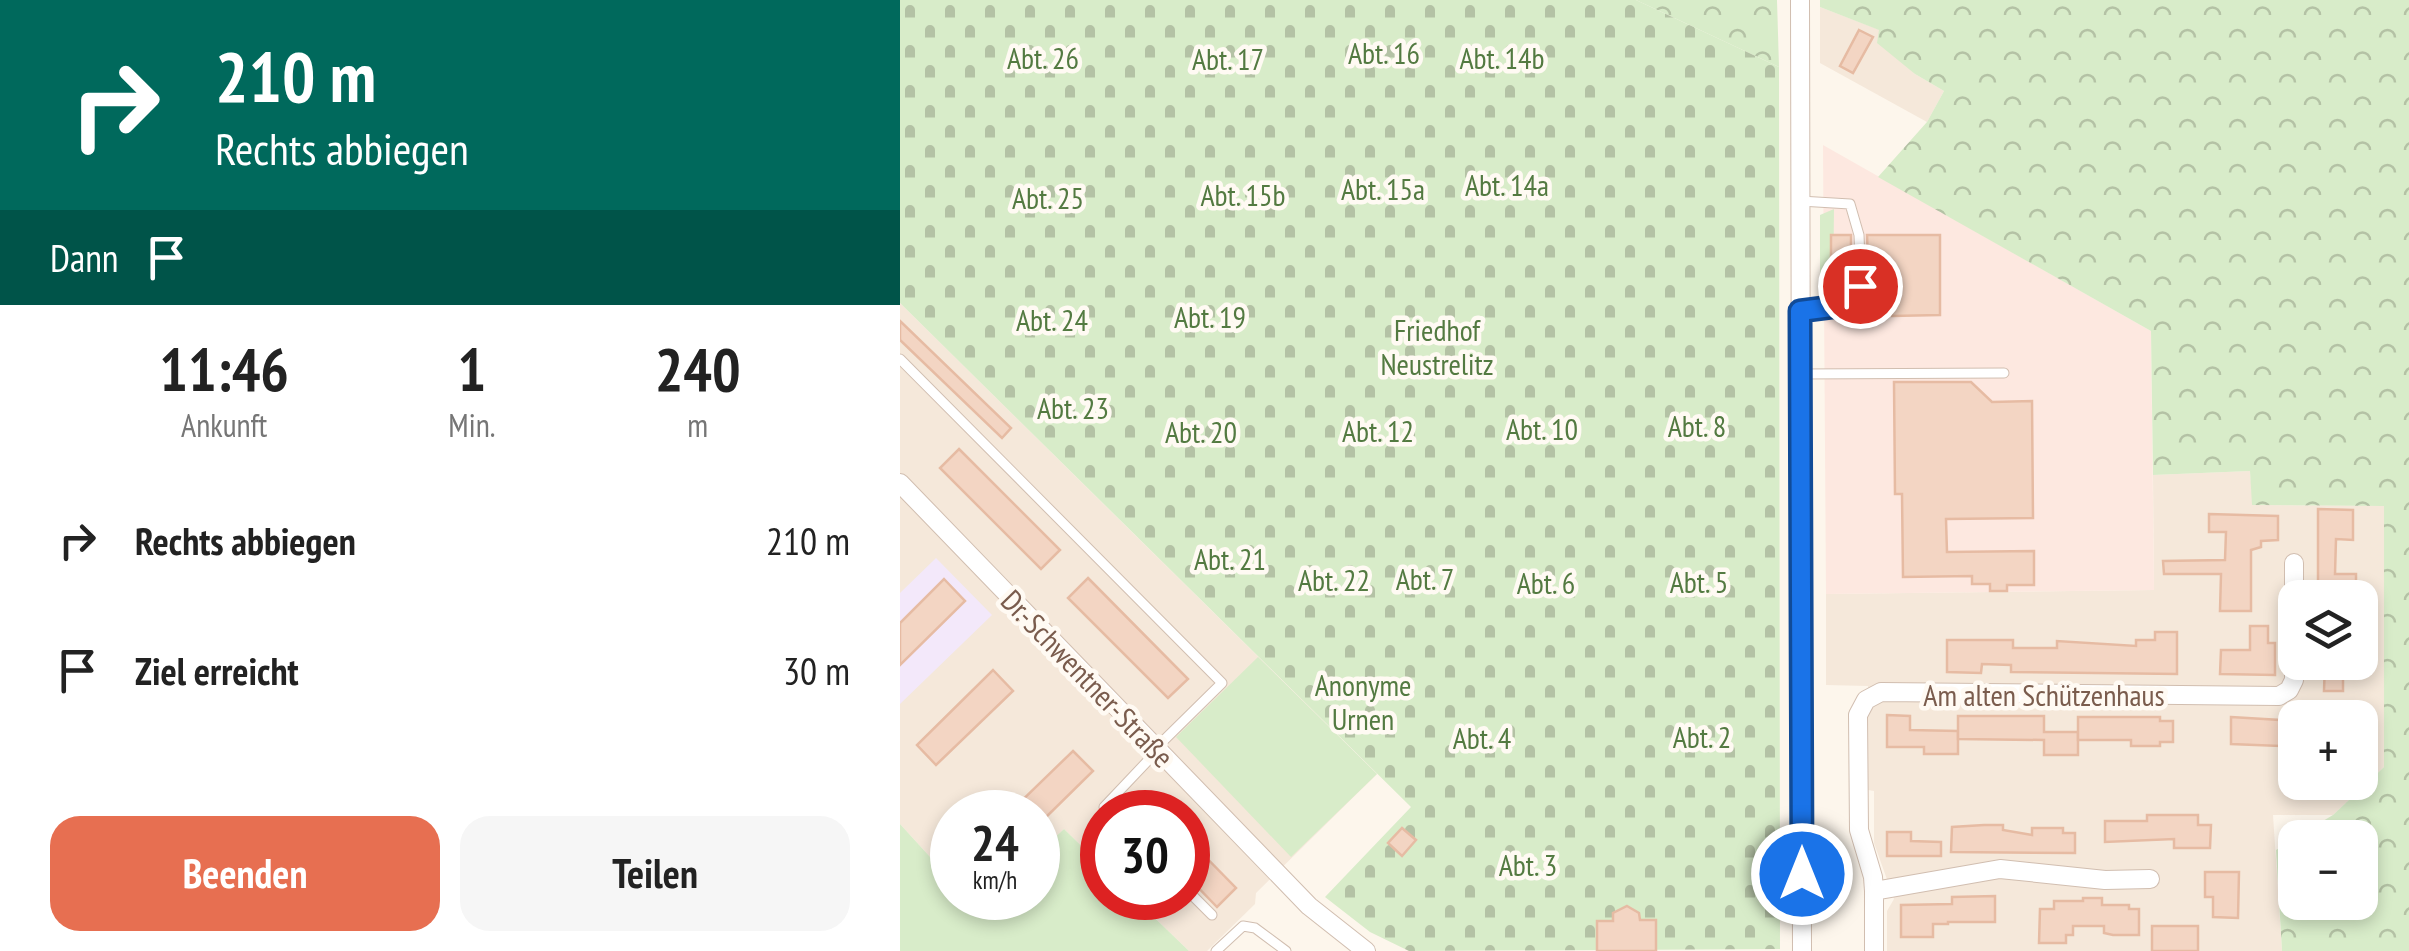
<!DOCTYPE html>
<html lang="de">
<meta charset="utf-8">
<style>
body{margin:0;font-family:"PT Sans Narrow",sans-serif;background:#f6f6f6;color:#222;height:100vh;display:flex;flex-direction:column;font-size:38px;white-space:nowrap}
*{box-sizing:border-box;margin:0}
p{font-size:32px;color:#767676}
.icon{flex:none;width:55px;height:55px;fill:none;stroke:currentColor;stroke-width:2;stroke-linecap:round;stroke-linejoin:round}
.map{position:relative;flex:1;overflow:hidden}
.drawer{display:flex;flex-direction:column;background:#fff;width:900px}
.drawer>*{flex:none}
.top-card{background:#00695c;color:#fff;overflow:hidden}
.controls{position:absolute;left:1378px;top:580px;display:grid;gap:20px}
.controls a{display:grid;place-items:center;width:100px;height:100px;border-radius:20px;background:#fff;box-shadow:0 5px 15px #0003;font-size:50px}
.speed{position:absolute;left:30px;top:790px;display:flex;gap:20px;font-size:50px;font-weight:700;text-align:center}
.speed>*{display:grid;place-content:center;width:130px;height:130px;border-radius:50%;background:#fff;box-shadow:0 5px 15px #0003;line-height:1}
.speed small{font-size:25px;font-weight:400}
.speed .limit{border:15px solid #d22;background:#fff;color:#111}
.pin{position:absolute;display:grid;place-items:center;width:85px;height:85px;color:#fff;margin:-42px;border:5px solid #fff;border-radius:50%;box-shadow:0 2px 10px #0007}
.me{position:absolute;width:110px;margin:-55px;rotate:0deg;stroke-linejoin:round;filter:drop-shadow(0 0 8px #0008)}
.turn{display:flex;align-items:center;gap:35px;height:210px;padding:0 50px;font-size:45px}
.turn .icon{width:130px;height:130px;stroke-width:2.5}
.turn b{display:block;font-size:70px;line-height:85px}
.then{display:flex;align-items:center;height:95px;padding:0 50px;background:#0003;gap:20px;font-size:38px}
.eta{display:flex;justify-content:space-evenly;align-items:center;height:170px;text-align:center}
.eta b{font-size:60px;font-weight:700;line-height:70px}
.primary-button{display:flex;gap:20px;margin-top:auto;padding:20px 50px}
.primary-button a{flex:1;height:115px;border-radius:30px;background:#e76f51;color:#fff;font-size:40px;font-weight:700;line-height:115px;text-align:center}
.primary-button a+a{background:#f6f6f6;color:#222}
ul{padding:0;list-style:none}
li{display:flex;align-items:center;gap:30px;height:130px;padding:0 50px}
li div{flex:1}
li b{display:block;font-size:38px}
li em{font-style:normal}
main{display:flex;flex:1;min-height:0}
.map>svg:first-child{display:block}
</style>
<main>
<section class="drawer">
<div class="top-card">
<div class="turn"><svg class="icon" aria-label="right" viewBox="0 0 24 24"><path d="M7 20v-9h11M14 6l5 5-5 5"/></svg><div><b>210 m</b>Rechts abbiegen</div></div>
<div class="then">Dann<svg class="icon" aria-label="arrive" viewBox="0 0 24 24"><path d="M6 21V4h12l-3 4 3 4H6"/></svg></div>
</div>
<div class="eta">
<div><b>11:46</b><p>Ankunft</p></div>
<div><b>1</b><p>Min.</p></div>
<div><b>240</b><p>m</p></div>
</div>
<ul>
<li><svg class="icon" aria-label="right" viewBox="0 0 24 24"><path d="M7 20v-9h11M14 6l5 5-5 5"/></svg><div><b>Rechts abbiegen</b></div><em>210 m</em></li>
<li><svg class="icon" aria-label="arrive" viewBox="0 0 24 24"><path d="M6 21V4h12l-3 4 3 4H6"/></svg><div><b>Ziel erreicht</b></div><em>30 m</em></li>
</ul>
<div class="primary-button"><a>Beenden</a><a>Teilen</a></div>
</section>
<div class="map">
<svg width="1509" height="951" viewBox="0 0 1509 951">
<defs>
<pattern id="forest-crowns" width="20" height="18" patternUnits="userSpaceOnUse" patternTransform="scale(2.5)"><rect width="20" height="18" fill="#d8ecc9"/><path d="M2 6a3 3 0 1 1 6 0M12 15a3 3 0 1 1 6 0" fill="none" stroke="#b4c2a5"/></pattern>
<pattern id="cemetery-stones" width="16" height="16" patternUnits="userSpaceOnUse" patternTransform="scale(2.5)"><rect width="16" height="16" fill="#d8ecc9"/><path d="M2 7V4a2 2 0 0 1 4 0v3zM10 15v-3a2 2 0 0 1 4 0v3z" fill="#b4c2a5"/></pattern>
</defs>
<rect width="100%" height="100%" fill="#fdf6ec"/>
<g fill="#f5e8da" fill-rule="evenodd">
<path d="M920 7 980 30 1015 74 1044 91 1027 122 920 63Z"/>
<path d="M0 303 477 774 356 893 355 904 307 951H289L234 898H288V812H202V866L164 829 138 853V812H52V881L0 824Z"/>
<path d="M1350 471 1353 505 1484 506V767L1433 815H1373L1382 951H987V911L994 899 974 843V791L968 790V686L926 685V594L1254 590 1253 475ZM1395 598H1460V662H1395ZM1395 718H1460V782H1395Z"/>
</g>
<path fill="#fde8e0" d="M923 145 1251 331 1254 590 926 594Z"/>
<path fill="#f3e8fa" d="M36 558 92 615 0 704V593Z"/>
<g fill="#d8ecc9">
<path d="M934 209 933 295H920V215Z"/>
<path d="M358 657 477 774 391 857 276 737Z"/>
<path d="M0 824 52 881V898H68L77 906 87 898H138V853L164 829 202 866V898H234L289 951H0Z"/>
</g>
<g fill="url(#forest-crowns)">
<path d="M736 0H877L879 67Z"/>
<path d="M920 0H1509V951H1382L1376 850 1395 838V902H1460V838L1396 837 1433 815 1484 767V506L1352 505 1350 471 1253 475 1251 331 978 177 1027 122 1044 91 1015 74 977 43 979 30 920 7Z"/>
</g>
<path fill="url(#cemetery-stones)" d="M0 0H736L879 67 880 949 509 951 470 932 425 897 511 807 0 303Z"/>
<g fill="#f3d5c3" stroke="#e6bba3" stroke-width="2.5">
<path d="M959 30 973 37 953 73 940 66Z"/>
<rect x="931" y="235" width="20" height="51"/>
<path d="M967 235H1040V315L992 316 991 285H969Z"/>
<path d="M0 321 111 428 102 438 0 340Z"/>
<path d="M994 382H1071L1092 402 1132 401 1133 518 1046 519 1047 552 1134 551V585H1107V591H1090V584H1072V576L1003 577 1002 494H995Z"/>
<path d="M59 449 160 550 141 569 40 468Z"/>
<path d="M1418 509 1453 510V540L1436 539 1435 574H1456V598H1418Z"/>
<path d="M1309 514 1378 516V540L1361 541V547L1351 550V611H1320L1321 574H1264L1263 561 1325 560 1326 532H1309Z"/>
<path d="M188 578 288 679 268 698 168 598Z"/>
<path d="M44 579 65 601 0 665V623Z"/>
<path d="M1350 626H1368V643H1375V675L1320 674 1321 650H1350Z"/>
<path d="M1255 632H1277V674L1111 672V665L1082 664 1081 673 1047 672V640H1113V648H1157V641L1236 646V640H1255Z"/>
<path d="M1425 662H1443V691H1424Z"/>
<path d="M93 670 113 691 36 765 17 745Z"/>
<path d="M987 715 1010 716V730L1058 731V754H1024V747H987Z"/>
<path d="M1058 716H1144V732H1178V755H1144V740L1058 739Z"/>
<path d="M1178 717H1260V721H1273V742H1260V746H1231V740H1178Z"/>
<path d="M1331 717 1380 720V746L1331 744Z"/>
<path d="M173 751 193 771 138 825V812H110Z"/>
<path d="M243 795 261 812H225Z"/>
<path d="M1247 815H1298V825H1311L1310 848H1274V839L1205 842V821H1247Z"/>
<path d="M1084 825H1103V830L1132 835V828H1163V833H1175V853L1051 852 1052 827Z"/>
<path d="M502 828 516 840 502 856 488 843Z"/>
<path d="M987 832H1011V841L1041 842V856H987Z"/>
<path d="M288 839 336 888 317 907 288 877Z"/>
<path d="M1305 872H1339L1338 918 1313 917V897H1305Z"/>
<path d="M1095 896V922H1048V924H1033V937H1001V905L1052 904V897Z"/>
<path d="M1183 898H1202V905H1229V909H1239V935H1213L1204 933V926H1173V935H1166V943H1139L1140 909H1154V901H1183Z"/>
<path d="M727 906 739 913 740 920H756V951H697V921H713V913Z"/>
<rect x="1252" y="926" width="46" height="25"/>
</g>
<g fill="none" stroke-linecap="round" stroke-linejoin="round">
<g stroke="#d1beb0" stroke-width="11">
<g id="lane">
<path d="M900 201 950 204 959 235 961 285 947 305 900 311"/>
<path d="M0 359 322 683 256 748"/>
<path d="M900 374 1104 373"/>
<path d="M210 812 204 807 258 750"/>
<path d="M288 891 312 915"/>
<path d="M316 951 343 926 355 928 386 951"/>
</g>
</g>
<g stroke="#d1beb0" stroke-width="20">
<g id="street">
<path d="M900 0 902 951"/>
<path d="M0 483 409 906 466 951"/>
<path d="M974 891 973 877 959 830 958 715 966 700 981 692 1379 696 1389 690 1394 680V563"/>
<path d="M974 951V891L1100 869 1205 880 1250 879"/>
</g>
</g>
<use href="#lane" stroke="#fff" stroke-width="9"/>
<use href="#street" stroke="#fff" stroke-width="18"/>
</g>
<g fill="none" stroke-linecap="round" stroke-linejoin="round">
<g stroke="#114b97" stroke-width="25">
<path id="route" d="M902 874 900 311 947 305 960 286"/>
</g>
<use href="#route" stroke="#1a73e8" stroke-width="18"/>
</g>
<g text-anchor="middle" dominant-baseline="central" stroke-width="9" stroke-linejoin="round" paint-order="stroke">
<g font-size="30" fill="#537a41" stroke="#fffaf3">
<text x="484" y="52">Abt. 16</text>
<text x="143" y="57">Abt. 26</text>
<text x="602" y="57">Abt. 14b</text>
<text x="328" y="58">Abt. 17</text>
<text x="607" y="184">Abt. 14a</text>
<text x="483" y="188">Abt. 15a</text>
<text x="343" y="194">Abt. 15b</text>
<text x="148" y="197">Abt. 25</text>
<text x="310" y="316">Abt. 19</text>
<text x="152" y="319">Abt. 24</text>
<text x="537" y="329">Friedhof<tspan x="537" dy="34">Neustrelitz</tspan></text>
<text x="173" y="407">Abt. 23</text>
<text x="797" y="425">Abt. 8</text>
<text x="642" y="428">Abt. 10</text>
<text x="478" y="430">Abt. 12</text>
<text x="301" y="431">Abt. 20</text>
<text x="330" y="558">Abt. 21</text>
<text x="525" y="578">Abt. 7</text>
<text x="434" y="579">Abt. 22</text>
<text x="799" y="581">Abt. 5</text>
<text x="646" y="582">Abt. 6</text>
<text x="463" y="684">Anonyme<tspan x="463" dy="34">Urnen</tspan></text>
<text x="802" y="736">Abt. 2</text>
<text x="582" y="737">Abt. 4</text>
<text x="628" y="864">Abt. 3</text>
</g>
<g font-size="30" fill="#7a5c4d" stroke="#fffaf3">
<text transform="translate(188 678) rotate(46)">Dr.-Schwentner-Straße</text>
<text x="1144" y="694">Am alten Schützenhaus</text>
</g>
</g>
</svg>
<div class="controls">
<a><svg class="icon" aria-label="layers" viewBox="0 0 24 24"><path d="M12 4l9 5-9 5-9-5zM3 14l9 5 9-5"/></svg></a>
<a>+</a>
<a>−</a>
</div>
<div class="speed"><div>24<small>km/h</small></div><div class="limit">30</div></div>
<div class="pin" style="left:960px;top:286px;background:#d93025"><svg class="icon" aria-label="arrive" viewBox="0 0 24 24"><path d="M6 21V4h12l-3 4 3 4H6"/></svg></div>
<svg class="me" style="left:902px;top:874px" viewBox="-20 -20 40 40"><circle r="17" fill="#1a73e8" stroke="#fff" stroke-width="3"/><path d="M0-11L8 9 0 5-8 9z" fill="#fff"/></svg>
</div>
</main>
